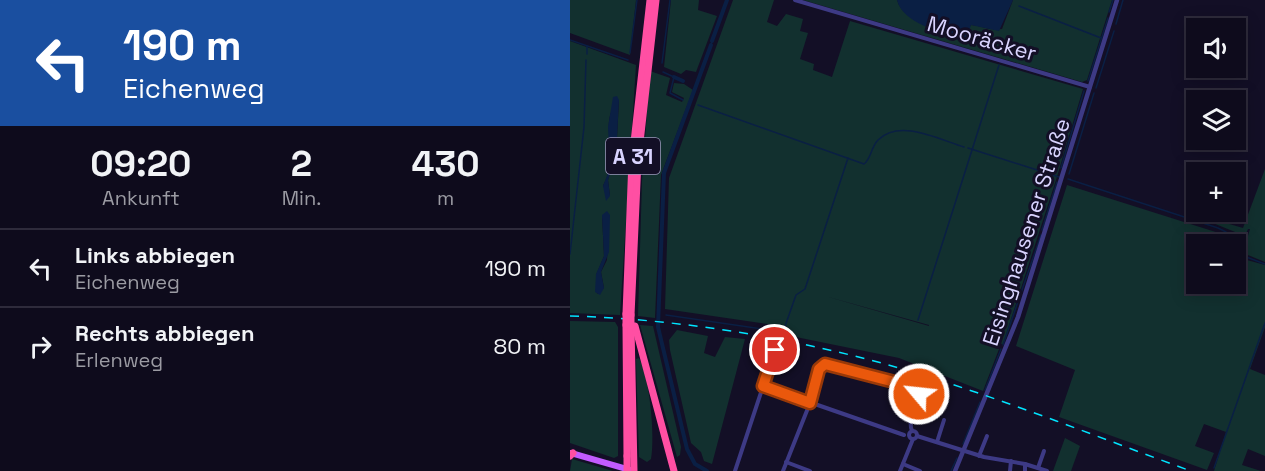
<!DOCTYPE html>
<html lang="de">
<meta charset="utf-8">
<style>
body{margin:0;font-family:"Space Grotesk",sans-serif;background:#1c1929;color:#f1f3f6;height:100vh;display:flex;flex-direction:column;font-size:22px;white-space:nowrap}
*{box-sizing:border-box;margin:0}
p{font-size:20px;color:#9b9ba3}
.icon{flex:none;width:33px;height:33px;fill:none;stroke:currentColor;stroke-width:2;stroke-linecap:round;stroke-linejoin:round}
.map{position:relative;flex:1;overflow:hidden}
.details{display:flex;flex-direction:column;background:#0e0b1c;width:570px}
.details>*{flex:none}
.banner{background:#1a4fa0;color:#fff;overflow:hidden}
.fabs{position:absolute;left:616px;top:18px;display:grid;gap:12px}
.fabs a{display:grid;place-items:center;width:60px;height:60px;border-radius:0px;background:#0e0b1c;box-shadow:0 3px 15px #0003,0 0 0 2px #2e2b3b;font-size:30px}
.pin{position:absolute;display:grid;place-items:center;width:51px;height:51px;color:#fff;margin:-26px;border:3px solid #fff;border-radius:50%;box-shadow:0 2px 6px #0007}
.me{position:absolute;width:66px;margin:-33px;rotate:298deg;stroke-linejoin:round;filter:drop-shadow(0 0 4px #0008)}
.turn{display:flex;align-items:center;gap:21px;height:126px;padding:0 24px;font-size:27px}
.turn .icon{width:78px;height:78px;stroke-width:2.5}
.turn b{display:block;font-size:42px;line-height:51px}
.eta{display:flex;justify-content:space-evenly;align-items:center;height:102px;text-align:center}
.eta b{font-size:36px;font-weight:700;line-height:42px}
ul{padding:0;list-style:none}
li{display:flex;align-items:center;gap:18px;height:78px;padding:0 24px;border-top:2px solid #2e2b3b}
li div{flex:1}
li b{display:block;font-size:22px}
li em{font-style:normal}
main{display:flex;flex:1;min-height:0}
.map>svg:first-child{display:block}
</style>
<main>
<section class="details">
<div class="banner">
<div class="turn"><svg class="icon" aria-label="left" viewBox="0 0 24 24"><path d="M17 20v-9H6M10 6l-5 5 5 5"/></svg><div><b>190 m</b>Eichenweg</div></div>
</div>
<div class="eta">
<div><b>09:20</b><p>Ankunft</p></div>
<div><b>2</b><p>Min.</p></div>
<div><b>430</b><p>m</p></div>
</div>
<ul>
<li><svg class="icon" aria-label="left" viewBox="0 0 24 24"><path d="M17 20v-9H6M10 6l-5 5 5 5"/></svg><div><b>Links abbiegen</b><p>Eichenweg</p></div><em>190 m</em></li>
<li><svg class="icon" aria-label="right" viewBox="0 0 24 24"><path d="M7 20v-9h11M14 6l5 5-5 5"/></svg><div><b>Rechts abbiegen</b><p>Erlenweg</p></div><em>80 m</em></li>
</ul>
</section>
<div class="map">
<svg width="695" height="471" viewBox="0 0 695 471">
<rect width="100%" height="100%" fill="#130f26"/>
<g fill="#12302f" fill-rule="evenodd">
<path d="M0 0H66L60 55 0 33Z"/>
<path d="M101 0H129L128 10 147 16 126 72 116 70 111 74 94 67Z"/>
<path d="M163 0H204L197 22 207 26 216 14 233 19 230 31 238 33 230 59 244 64 243 70 262 77 280 21 513 89 486 180 433 344 418 342 417 344 429 349 413 391 329 358 216 335 218 327 95 309 99 178ZM255 296 359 325V326Z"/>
<path d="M233 0H327C334 26 376 25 399 28L401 25C412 26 420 31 432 29L443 0H542L517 80 512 82Z"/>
<path d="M0 41 66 65 50 315 0 313ZM49 100 46 156 38 180 40 196 33 186C35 181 39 174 40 168 44 144 30 119 49 100ZM32 215 38 243 37 260 31 272 34 288 27 294 26 275 34 256Z"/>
<path d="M80 71 100 78 96 95 112 102 114 98 102 92 104 83 114 84 123 90 91 175 85 318 68 316 72 181Z"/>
<path d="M695 169V262L673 253 680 229H678L675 236 628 217 629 215 673 228Z"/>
<path d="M497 185 652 234 659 244H627V284H666V257L695 265V327L680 369 695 375V456L678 449 672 465 691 471H644L656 432 634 424 625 446 644 453 637 470 489 417 505 370 446 346Z"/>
<path d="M0 321 45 322 48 327V456L44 458 0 443Z"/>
<path d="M70 325 83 326 111 447 110 455 107 457Z"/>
<path d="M107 330 138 336 134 353 145 357 155 337 175 339 142 464 134 461 131 452 121 443 100 350 99 340Z"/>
<path d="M69 358C80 379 85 436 81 459L77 462 69 457 66 359Z"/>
<path d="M495 438 510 446 501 471H483Z"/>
<path d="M2 459 43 471H0Z"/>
</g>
<g fill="#0a1f44">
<path d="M327 0H443L429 31 401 25 397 37 391 38C370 31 333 24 327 0Z"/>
<path d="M47 96 49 100 46 156 38 180 40 196 36 201 33 186 40 168 38 127 43 97Z"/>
<path d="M37 211 40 215 39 252 31 272 34 288 30 295 25 292 26 274 34 256 32 215Z"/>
</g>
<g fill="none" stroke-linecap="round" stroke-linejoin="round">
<g stroke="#0a1f44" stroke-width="1.5">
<path d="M449 6 531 38"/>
<path d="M539 12 543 0"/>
<path d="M546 24 553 0"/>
<path d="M0 40 58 60"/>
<path d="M60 53 67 0"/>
<path d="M17 54V46"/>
<path d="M92 63 100 0"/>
<path d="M93 72 104 77 100 93 113 100"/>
<path d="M518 81 538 18"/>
<path d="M526 88 544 31"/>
<path d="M128 105 294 164C301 159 301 147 308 140 330 118 370 140 394 147"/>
<path d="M398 148 489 177"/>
<path d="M491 168 514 91"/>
<path d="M499 174 524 93"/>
<path d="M498 179 648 228 656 232 664 244"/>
<path d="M472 230 487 182"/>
<path d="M666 249 671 255 695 264"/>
<path d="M0 254 14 127 16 60"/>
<path d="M96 315 213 332 226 295 235 289 278 158"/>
<path d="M348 320 429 65"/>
<path d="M433 345 471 235"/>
<path d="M415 390 431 349"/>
<path d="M393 444 410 402"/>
<path d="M644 468 695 323"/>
<path d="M381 471 387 458"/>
</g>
<g stroke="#0a1f44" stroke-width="4">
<path d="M142 41 157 0"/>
<path d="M104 77 113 81"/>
<path d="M137 471 125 464 117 449 88 327 94 173 141 45"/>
</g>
<g stroke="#3d3a85" stroke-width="4">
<path d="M225 0 520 87"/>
<path d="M193 386 334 435"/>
<circle cx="343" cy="435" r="4"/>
<path d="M347 436 414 457 455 464 477 471"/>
<path d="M367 442 374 420"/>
<path d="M409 456 417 436"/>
<path d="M216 462 240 471"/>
<path d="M333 464 350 471"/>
<path d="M468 468 474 451"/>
<path d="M165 471 205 350"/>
<path d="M213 471 240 403 248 370 255 364 347 388C353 403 336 417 342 431"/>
<path d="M330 471 343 439"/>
<path d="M440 471 441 461"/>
<path d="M455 471V464"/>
</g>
<path stroke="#3d3a85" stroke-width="4.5" d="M385 471 448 317 547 0"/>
<path stroke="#c25bff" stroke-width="6" d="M1 453 60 470"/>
<g stroke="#ff4fa3" stroke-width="7">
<path d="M56 314 62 160 80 0"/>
<path d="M61 315 68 160 86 0"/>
<path d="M56 325 57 456"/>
<path d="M61 326 64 471"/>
<path d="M65 326 104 471"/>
<path d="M0 456 3 453"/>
</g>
<path stroke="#00e5ff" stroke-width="1.5" stroke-dasharray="9 8" stroke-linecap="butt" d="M0 316C103 319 205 335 304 361 412 390 516 433 621 471"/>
<g stroke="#ff4fa3" stroke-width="7">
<path d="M61 315V326"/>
<path d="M56 325V314"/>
<path d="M57 456V471"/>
</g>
</g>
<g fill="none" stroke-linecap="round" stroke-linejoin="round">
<g stroke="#983908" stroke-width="15">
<path id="route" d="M205 350 193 386 240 403 249 369 255 364 340 386 347 388 349 394"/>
</g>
<use href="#route" stroke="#ea580c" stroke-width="10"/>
</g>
<g text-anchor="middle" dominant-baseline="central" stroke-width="6" stroke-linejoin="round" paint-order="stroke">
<rect fill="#130f26" stroke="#9e99be" stroke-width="1.5" x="36" y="138" width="54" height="36" rx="4.5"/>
<g font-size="21" font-weight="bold" fill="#d9d4ff">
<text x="63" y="156">A 31</text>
</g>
<g font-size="22" fill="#d9d4ff" stroke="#130f26">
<text transform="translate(412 38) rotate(16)">Mooräcker</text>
<text transform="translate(456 232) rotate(-72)">Eisinghausener Straße</text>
</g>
</g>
</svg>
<div class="fabs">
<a><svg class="icon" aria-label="sound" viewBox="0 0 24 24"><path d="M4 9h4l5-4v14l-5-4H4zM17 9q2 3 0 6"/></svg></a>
<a><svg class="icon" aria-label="layers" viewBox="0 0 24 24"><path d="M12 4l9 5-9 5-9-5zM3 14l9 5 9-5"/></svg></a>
<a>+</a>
<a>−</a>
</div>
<div class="pin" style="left:205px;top:350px;background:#d93025"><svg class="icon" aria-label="arrive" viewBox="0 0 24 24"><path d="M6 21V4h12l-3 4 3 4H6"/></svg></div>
<svg class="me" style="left:349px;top:394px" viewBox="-20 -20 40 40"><circle r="17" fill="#ea580c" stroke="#fff" stroke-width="3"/><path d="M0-11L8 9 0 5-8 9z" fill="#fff"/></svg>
</div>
</main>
